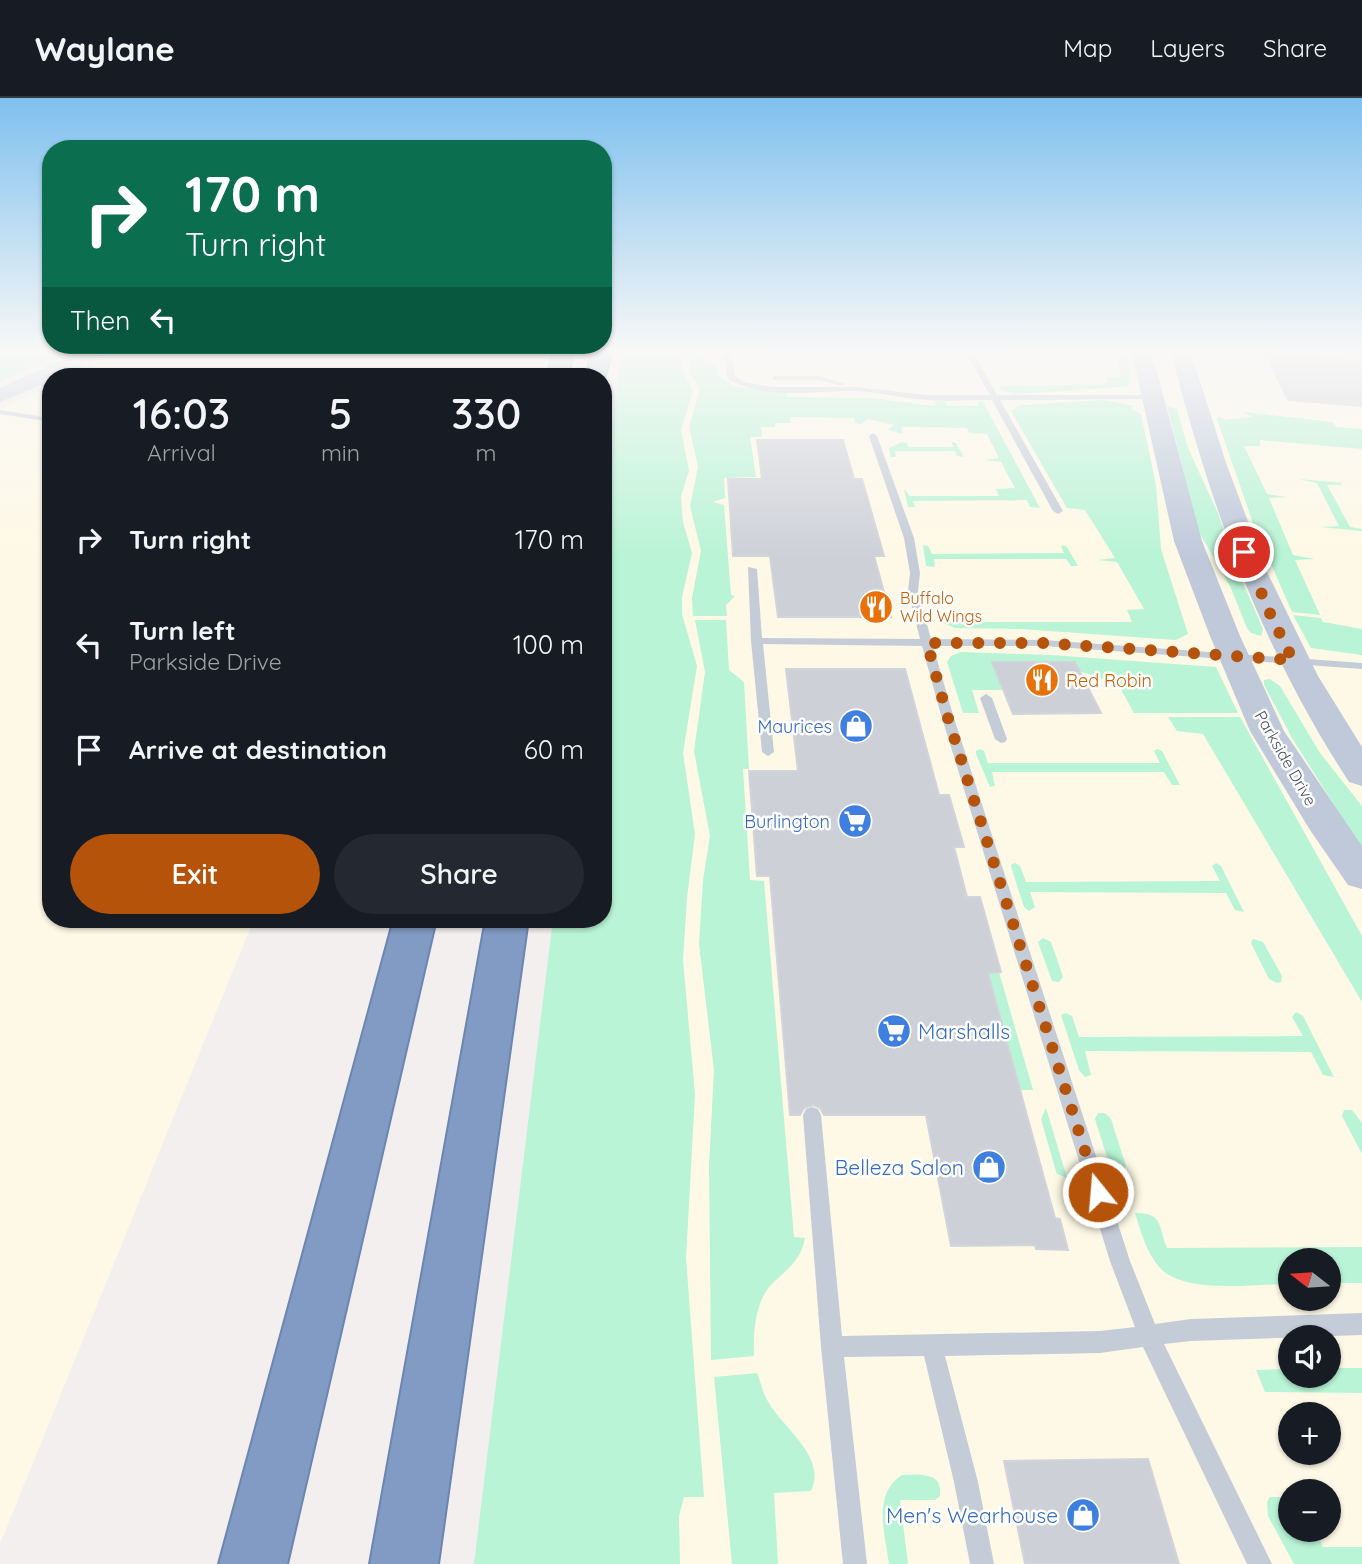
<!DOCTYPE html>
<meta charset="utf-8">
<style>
body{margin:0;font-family:Quicksand,sans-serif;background:#242831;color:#f1f3f6;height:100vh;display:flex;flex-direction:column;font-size:26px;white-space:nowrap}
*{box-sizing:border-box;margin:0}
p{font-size:23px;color:#9ea1a6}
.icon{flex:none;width:38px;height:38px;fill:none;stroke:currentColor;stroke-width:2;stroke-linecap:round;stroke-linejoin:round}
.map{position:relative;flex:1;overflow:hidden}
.side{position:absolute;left:42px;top:270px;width:570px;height:560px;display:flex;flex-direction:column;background:#171b24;border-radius:28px;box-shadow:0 2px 5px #0004}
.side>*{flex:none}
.guide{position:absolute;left:42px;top:42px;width:570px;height:214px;border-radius:28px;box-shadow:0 2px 5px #0004;background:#0b6e4f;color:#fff;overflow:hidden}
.needle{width:46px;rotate:287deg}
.buttons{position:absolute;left:1278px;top:1150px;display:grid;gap:14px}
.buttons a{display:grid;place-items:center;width:63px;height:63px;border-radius:50%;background:#171b24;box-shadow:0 2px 5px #0004;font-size:35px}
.pin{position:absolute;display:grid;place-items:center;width:60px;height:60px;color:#fff;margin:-30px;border:4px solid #fff;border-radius:50%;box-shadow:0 2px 7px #0007}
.me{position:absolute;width:77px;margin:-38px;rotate:343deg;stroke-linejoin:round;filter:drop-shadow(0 0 5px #0008)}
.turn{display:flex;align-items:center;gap:24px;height:147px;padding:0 28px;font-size:32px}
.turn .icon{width:91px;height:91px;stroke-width:2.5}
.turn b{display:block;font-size:49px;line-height:60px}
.then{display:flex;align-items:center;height:66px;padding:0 28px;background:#0003;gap:14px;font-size:26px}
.eta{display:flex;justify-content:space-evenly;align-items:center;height:119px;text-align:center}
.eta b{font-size:42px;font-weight:600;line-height:49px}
.cta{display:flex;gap:14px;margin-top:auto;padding:14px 28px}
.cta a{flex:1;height:80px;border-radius:42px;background:#b45309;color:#fff;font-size:28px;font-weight:600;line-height:80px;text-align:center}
.cta a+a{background:#242831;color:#f1f3f6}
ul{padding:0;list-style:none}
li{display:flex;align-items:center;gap:21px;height:105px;padding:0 28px}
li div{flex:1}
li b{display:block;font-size:26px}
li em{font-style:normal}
header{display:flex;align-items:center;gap:42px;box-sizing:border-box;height:98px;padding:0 35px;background:#171b24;border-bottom:2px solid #363941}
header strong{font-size:33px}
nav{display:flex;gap:38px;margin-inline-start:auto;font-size:24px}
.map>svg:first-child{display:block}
</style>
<header>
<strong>Waylane</strong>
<nav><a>Map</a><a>Layers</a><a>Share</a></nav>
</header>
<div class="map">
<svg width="1362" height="1466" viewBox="0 0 1362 1466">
<rect width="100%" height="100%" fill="#f2efee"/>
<g fill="#fef9e6" fill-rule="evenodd">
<path d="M122 255H482L473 278H72Z"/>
<path d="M677 255H1362V1466H666ZM1290 1162H1328V1200H1290ZM1290 1239H1328V1278H1290ZM1290 1316H1328V1354H1290ZM1290 1393H1328V1432H1290Z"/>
<path d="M51 288V821H254L0 1446V311Z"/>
</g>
<g fill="#b8f4d5">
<path d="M5 255H61L0 284V258Z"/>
<path d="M621 255H685L681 270 693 293 681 332 689 372 681 399 683 424 692 455 682 499V516L697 568 683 655 695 736 687 800 683 862 695 996 686 1160 704 1399H684L679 1418 680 1466H474L553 821H604V395Z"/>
<path d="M693 255H704L705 266H716L718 277 735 289 786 294 787 299 872 300 935 308 936 303 945 304 947 308H979L978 304H983L1040 410 1030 409 1027 402 913 403 915 409H908L904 391 910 398H999L996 391 1015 390 1001 364 985 362 999 360 987 336 970 335 966 330 901 329 903 336 888 332 894 327 868 321 861 326 855 325 854 320 790 319 791 325H775V329H761L762 339H750L756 379 724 380 725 400 713 404 724 407 731 497 735 498 726 507 727 518H693L692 500 701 453 690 408 698 369 689 329 700 291 689 272Z"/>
<path d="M1116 255H1128L1132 282 1128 287 1131 288 1015 296 999 291 1002 288 1102 287 1107 285 1108 279H1121Z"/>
<path d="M1103 302 1134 308 1130 310 1141 316 1156 387 1161 451 1188 536 1176 542 1021 531 955 530 938 523 936 514H949L955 524H1132L1127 512 1144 511 1117 464 1098 462 1115 460 1085 412 1067 410 1011 313 1021 307Z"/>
<path d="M1167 308 1177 311 1188 350 1218 415 1237 471 1263 531 1261 538 1251 535 1247 530 1230 488 1199 434Z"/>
<path d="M1243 314 1332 324 1337 329 1362 331V351L1260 342V348H1244L1267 396 1286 399 1269 400 1293 457 1315 461 1295 462 1320 517 1292 514 1253 425 1217 321 1218 318 1224 322 1252 319Z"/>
<path d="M902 344 907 345 908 349H954L951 344H955L964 359 957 358 955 353H895L896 359H891L889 350Z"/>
<path d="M1299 381 1342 385 1341 387H1327L1350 429 1362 431V433L1321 429 1339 428 1317 385Z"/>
<path d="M923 447 928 448 932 456 1064 455 1061 449 1063 447 1067 449 1078 468H1071L1066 461H934L935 469 926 468Z"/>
<path d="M1293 517 1321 520 1323 524 1362 531V557L1311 550Z"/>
<path d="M695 522H726L729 572 744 584 749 671H743L750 782 764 783 794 1139 805 1140C800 1165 786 1171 770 1188 755 1205 753 1236 754 1258L711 1262 709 1067 714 972 699 846 703 782 710 738 694 653 705 574Z"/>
<path d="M961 554 1051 557 1216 569 1238 615H1134L1115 581 1106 582 1079 573 1074 564 993 565 1003 592H972L979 615H963L947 564 951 558Z"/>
<path d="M1270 581 1280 588 1320 655 1362 708V751L1292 640 1264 587V582Z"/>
<path d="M1168 619H1240L1362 838V904L1203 636 1177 633Z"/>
<path d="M980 651 984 653 988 665H1160L1154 653 1157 651 1162 653 1180 687H1172L1164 674H992L995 688 990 689 976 656V653Z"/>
<path d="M1015 765 1020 768 1026 784 1220 783 1212 768 1216 765 1221 768 1244 814 1235 812 1226 795 1030 794 1035 809 1029 813 1024 809 1012 772 1011 767Z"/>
<path d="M1043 840 1051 844 1063 879 1059 884 1052 883 1038 844Z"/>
<path d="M1253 841 1263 844 1282 878 1281 884 1277 885 1269 881 1251 845Z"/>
<path d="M988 874H999L1033 992H1020Z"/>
<path d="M1296 914 1303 918 1334 979 1323 977 1311 954 1085 953 1091 977 1085 979 1079 972 1061 917 1066 915 1072 918 1079 939 1303 938 1292 919Z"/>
<path d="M1046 1010 1067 1080 1057 1076 1055 1070 1041 1021Z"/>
<path d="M1344 1012H1352L1362 1025V1056L1342 1018Z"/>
<path d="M1098 1015H1105L1111 1021 1126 1068 1122 1075 1114 1073 1108 1062 1095 1021Z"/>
<path d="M1135 1115C1163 1115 1158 1127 1167 1150L1362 1149V1185H1328V1162H1290V1186C1254 1186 1184 1197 1159 1169 1146 1153 1141 1134 1135 1115Z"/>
<path d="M1328 1270H1362V1295L1265 1294 1256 1272 1290 1271V1278H1328Z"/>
<path d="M757 1275C761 1285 763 1296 769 1305 784 1331 827 1359 811 1393L774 1395 778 1466H732L714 1279Z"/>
<path d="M902 1377C920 1377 943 1373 940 1398L935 1402H900L908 1466H889C885 1436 872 1396 902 1377Z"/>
<path d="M1270 1399H1290V1432H1316L1323 1449H1362V1466H1294L1268 1418 1267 1404Z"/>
</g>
<g fill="#cdd0d7" stroke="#d2d4db" stroke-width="2">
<path d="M1266 256 1362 263V308L1288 302Z"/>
<path d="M757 342H843L854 381H862L884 458H874L891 519H778L770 458H733L728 381H762Z"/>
<path d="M992 564H1075L1101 615 1013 616Z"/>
<path d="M786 571H905L939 697H949L964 749H954L967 799H980L1001 874 988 875 1055 1120 1060 1121 1068 1152 1036 1151 1035 1147 951 1148 926 1017H824L820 1010 813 1007 804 1010 800 1017H790L770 778H757L749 673H798Z"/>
<path d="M1148 1361 1179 1466H1025L1004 1363Z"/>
</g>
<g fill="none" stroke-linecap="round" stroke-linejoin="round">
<g stroke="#6c86af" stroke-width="4">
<g id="highway">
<path d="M553 255H573L568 278H548Z"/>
<path d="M591 255H611L604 282V278H587Z"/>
<path d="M394 821H436L287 1466H219Z"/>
<path d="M486 821H528L438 1466H370Z"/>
</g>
</g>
<g fill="#c4ccd8" fill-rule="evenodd">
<path d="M722 255H730L735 278 744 284 772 289H856L926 297H990L966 255H974L997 297H1154L1158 299 1154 301 1000 302 1063 413 1058 416 1053 413 992 302C967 302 941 304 916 301 896 299 877 294 857 293 815 292 766 303 728 281Z"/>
<path d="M776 278H820L845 286 841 288 820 282H773V278Z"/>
<path d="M0 312 51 320V324L0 316Z"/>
<path d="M873 335 877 338 914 440 920 475 918 493 931 541 1044 542 1362 565V571L1044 548H933L953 617 1130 1163 1155 1226 1191 1221 1362 1215V1237L1191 1243 1164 1246 1272 1466H1247L1143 1249 1100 1255 945 1258 978 1384 994 1466H970L954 1384 924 1258 844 1259 867 1466H843L821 1249 803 1017 806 1011 812 1009 818 1011 821 1017 842 1238 1100 1233 1135 1229 1110 1163 941 617 922 548 763 546 774 654 768 658 762 654 751 543 748 469 757 471 762 540 920 541 908 493 910 475 904 440 869 338Z"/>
<path d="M986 596 992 600 1007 641 1005 644 1001 645 995 641 980 600Z"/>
</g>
<g fill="#bfc9da" fill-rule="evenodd">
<path d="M78 255H105L102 259 60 278H51V283L0 304V290Z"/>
<path d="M1132 255H1152L1202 443 1240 538 1284 633 1362 748V791L1348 787 1310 732 1250 633 1210 538 1174 443Z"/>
<path d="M1171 255H1191L1226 365 1267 474 1318 578 1362 649V688L1349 684C1259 545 1213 414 1171 255Z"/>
</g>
<use href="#highway" fill="#819bc4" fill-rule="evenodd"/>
</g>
<linearGradient id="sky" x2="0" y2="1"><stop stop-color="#7ec0ee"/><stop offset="0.55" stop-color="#f9f8f7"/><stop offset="1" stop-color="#f9f8f7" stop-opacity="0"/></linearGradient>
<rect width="1362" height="460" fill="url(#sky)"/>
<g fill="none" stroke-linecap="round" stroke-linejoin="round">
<path stroke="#b45309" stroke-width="12" stroke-dasharray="0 21.6" d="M1098 1094 947 617 927 545H1044L1293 562 1272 520 1244 454"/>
</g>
<defs>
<g id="restaurant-disc" transform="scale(1.75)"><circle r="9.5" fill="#e8710a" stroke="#fff"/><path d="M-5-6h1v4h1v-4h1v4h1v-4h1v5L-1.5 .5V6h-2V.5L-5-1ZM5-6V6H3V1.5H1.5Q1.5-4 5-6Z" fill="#fff"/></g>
<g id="shop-disc" transform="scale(1.75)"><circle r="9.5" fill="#3f7fe0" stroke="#fff"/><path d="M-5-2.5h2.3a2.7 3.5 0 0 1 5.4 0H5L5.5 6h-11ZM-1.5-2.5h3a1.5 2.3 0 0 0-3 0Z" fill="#fff"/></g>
<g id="supermarket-disc" transform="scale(1.75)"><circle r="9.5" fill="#3f7fe0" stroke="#fff"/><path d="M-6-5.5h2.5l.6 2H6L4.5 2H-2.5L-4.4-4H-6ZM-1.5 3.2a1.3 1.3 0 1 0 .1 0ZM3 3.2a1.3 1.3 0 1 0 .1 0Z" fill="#fff"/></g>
</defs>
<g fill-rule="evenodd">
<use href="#restaurant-disc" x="876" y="509"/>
<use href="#restaurant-disc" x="1042" y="582"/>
<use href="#shop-disc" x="856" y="628"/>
<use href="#supermarket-disc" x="855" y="723"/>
<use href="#supermarket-disc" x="894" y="933"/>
<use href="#shop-disc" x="989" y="1069"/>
<use href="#shop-disc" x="1083" y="1417"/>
</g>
<g text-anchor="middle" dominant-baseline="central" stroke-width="5" stroke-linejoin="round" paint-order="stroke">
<g font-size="16" fill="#c56008" stroke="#fff" text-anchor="start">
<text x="900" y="500">Buffalo<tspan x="900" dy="18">Wild Wings</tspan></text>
</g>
<g font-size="16" fill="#45505f" stroke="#fff">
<text transform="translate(1286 660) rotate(60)">Parkside Drive</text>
</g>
<g font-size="18" fill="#c56008" stroke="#fff" text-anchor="start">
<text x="1066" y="582">Red Robin</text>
</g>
<g font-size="18" fill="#366cbe" stroke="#fff" text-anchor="end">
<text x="832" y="628">Maurices</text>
<text x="830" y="723">Burlington</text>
</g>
<g font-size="21" fill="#366cbe" stroke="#fff" text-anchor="end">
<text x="918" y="933" text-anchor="start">Marshalls</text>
<text x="964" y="1069">Belleza Salon</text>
<text x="1058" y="1417">Men's Wearhouse</text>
</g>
</g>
</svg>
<div class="buttons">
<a><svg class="needle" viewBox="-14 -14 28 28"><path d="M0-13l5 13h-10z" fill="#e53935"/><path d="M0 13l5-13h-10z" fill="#9ea1a6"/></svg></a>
<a><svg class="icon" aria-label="sound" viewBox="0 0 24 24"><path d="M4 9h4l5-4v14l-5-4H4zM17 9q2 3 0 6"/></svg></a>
<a>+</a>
<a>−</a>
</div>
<div class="pin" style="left:1244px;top:454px;background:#d93025"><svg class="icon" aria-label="arrive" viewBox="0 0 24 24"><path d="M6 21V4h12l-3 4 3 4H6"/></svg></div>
<svg class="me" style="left:1098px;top:1094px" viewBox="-20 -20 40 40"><circle r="17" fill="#b45309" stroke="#fff" stroke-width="3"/><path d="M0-11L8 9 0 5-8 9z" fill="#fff"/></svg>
<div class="guide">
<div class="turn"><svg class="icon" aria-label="right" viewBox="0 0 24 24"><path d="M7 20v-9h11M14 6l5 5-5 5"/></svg><div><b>170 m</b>Turn right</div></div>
<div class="then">Then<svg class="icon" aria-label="left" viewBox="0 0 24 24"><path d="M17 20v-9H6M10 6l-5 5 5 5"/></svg></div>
</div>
<section class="side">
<div class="eta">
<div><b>16:03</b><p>Arrival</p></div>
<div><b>5</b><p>min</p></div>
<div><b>330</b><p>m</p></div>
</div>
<ul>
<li><svg class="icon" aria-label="right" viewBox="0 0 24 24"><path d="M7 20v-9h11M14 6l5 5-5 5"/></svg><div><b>Turn right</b></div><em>170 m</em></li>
<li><svg class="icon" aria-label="left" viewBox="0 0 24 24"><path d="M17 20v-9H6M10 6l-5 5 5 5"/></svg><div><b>Turn left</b><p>Parkside Drive</p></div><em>100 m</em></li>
<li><svg class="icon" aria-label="arrive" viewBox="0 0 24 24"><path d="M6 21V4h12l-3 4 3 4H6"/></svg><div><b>Arrive at destination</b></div><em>60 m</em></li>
</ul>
<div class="cta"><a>Exit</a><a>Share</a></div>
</section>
</div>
